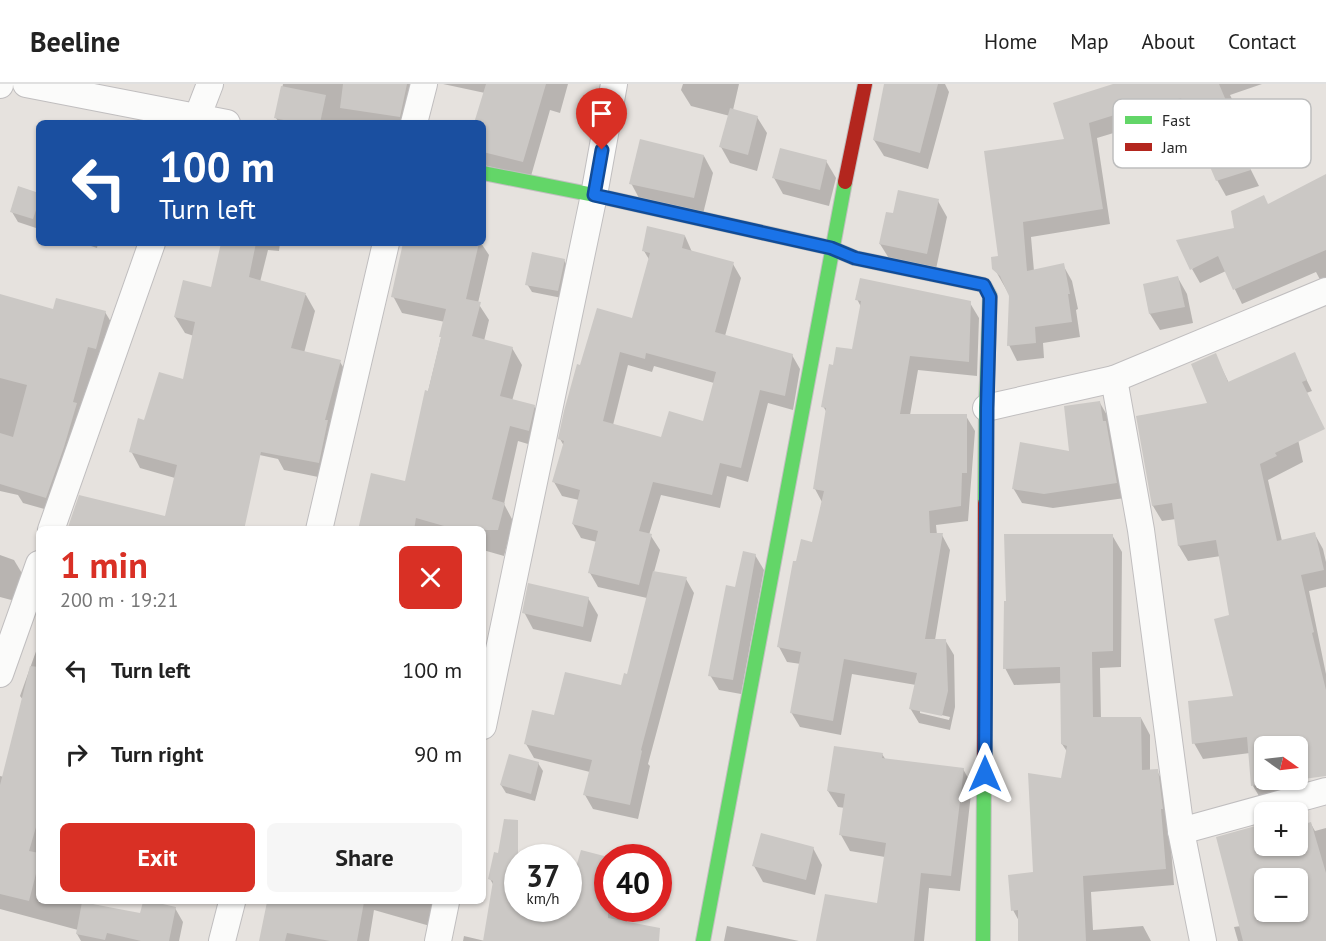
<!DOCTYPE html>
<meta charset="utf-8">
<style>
body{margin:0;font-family:"PT Sans",sans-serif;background:#f6f6f6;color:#222;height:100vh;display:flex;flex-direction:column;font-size:22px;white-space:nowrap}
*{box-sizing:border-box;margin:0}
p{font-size:20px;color:#767676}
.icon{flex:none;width:33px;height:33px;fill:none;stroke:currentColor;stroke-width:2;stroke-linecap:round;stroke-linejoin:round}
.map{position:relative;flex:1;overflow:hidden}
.drawer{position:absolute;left:36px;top:442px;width:450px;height:378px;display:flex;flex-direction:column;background:#fff;border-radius:9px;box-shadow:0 2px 4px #0004}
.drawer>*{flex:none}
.top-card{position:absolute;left:36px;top:36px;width:450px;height:126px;border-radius:9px;box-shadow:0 2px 4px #0004;background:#1a4fa0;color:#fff;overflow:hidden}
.needle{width:39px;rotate:104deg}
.fabs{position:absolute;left:1254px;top:652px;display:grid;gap:12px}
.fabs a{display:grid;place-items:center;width:54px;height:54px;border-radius:9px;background:#fff;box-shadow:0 2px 4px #0004;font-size:30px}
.speed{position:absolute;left:504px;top:760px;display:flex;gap:12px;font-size:30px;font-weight:700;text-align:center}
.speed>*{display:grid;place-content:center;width:78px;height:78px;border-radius:50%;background:#fff;box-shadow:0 2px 4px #0004;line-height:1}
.speed small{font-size:15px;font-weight:400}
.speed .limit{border:9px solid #d22;background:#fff;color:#111}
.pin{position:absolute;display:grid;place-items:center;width:51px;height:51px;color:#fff;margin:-62px -26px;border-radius:50% 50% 50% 0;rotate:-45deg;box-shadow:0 0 6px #0007}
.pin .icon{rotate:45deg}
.me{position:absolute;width:66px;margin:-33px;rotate:0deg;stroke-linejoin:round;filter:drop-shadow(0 0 4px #0008)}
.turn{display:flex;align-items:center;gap:21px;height:126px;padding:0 24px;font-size:27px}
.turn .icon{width:78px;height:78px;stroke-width:2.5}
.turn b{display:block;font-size:42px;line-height:51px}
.round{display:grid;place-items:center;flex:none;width:63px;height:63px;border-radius:9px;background:#f6f6f6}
.head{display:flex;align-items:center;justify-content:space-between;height:102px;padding:0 24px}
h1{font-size:36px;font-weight:800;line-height:45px;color:#d93025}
.action{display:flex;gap:12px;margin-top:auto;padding:12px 24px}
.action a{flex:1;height:69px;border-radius:9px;background:#d93025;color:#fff;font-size:24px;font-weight:800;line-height:69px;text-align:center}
.action a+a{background:#f6f6f6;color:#222}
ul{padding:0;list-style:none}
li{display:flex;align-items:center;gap:18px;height:84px;padding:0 24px}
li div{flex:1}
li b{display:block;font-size:22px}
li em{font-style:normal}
header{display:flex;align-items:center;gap:36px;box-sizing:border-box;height:84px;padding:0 30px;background:#fff;border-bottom:2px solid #e0e0e0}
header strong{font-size:28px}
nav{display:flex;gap:33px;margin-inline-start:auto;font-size:21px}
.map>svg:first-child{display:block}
</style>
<header>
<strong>Beeline</strong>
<nav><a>Home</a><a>Map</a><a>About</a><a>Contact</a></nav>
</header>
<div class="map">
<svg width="1326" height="857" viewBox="0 0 1326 857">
<rect width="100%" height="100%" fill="#e6e2de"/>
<g fill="#0003" fill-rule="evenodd">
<path d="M283 0H416L409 39H351L331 36V39H279L276 34Z"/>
<path d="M443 0H568L560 29 550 26 531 92 483 81V39H476L485 9Z"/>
<path d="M683 0H739L733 26 757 33 767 49 757 87 730 79 721 63 730 32 691 22 681 6Z"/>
<path d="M887 0H945L949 8 928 85 884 72 874 56Z"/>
<path d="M1118 0H1262L1230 11 1232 15 1227 17 1254 82 1250 84 1259 102 1226 112 1217 96 1189 29 1152 42 1150 38 1097 54 1110 140 1031 153 1034 187 1063 181 1072 197 1078 225 1076 226 1080 253 1043 259 1044 274 1017 277 1009 261 1010 212 994 184 1066 57Z"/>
<path d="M704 72 713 89 703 130 640 116 631 99Z"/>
<path d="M826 77 836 94 829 122 783 110 774 94Z"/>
<path d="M1326 91V207L1316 188 1242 220 1226 187 1200 199 1192 185 1236 145 1268 121Z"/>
<path d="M39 110V145L18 138 12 128Z"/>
<path d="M938 117 947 133 936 185 890 176 880 160 894 131Z"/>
<path d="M685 152 692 168 733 180 741 194 725 252 792 271 800 285 793 326 768 319 748 398 727 392 720 424 661 411 649 451 651 452 660 466 654 488 686 495 694 509 648 680 650 682 638 735 593 725 585 711 590 688 534 674 526 660 555 633 622 602 628 592 647 514 598 503 590 489 597 458 581 454 573 440 579 416 562 412 554 398 564 362 560 355 581 283 633 236 650 177 644 167ZM628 281 652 288 654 282 714 299 704 339 662 355 613 341Z"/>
<path d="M82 159H98L97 164Z"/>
<path d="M223 159H280L279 167 268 166 260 198 306 211 315 227 304 269 340 278 350 294 328 395 284 386 278 375 242 367 166 434 175 394 140 384 131 367 145 338 184 297 194 252 185 249 175 233 212 204Z"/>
<path d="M405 159H481L489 171 478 219 489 236 484 257 512 264 522 281 512 317 534 322 543 339 538 363 518 357 504 420 513 437 504 472 483 466V446H359L406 398 445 238 402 229 393 212Z"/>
<path d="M564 176 568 184 562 214 532 208 527 200Z"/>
<path d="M1178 194 1187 210 1193 239 1160 246 1150 230 1145 201Z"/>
<path d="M0 212 54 227 105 228 114 243 105 280 96 278 55 428 23 419 18 411 0 407Z"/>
<path d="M857 215 970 219 979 234 977 292 918 286 910 331 966 332 975 347 968 437 936 441 937 451H942L950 466 935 556H945L954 571 955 623 950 646 919 639 910 624 916 601 852 590 841 651 800 643 791 628 801 580 787 578 779 563 797 479 813 460 822 418 815 405 827 329 823 322 835 282 853 267 861 223ZM920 626 950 633 949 636 920 629Z"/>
<path d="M1294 270 1312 307 1289 315 1303 378 1268 396 1282 457 1314 449 1323 465 1326 478V503L1309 507 1326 590V683L1303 689 1305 712 1262 717 1253 702 1250 669 1203 675 1194 659 1235 614 1231 532 1221 472 1188 477 1179 462 1176 435 1162 437 1153 422 1138 333 1209 320 1215 271 1229 299ZM1264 663H1298V696H1264Z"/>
<path d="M1100 319 1108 333 1110 346 1114 353 1125 414 1053 424 1022 419 1013 404 1071 368Z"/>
<path d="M1112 451 1122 468 1121 583 1100 584 1101 635 1141 634 1150 651V687H1157L1166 703 1174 801 1091 808 1093 846 1143 842 1151 857H1019V837L1013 826 1035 790 1063 695 1068 669 1062 660 1061 599 1014 601 1005 584Z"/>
<path d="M0 471 14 476 23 491 15 517 0 513Z"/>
<path d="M755 471 764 486 741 610 719 606 710 591 736 505Z"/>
<path d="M588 514 598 531 591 558 533 545 524 528Z"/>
<path d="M39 559V818H91L90 820 141 831 145 818 175 824 183 838 179 857H81L77 850 78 846 0 825V692L4 693 23 616 20 612Z"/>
<path d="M882 670 886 676 963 685 972 701 960 807 929 804 924 857H818L878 821 885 773 850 767 841 751 845 724 838 723 828 707Z"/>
<path d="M538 679 543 687 535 717 506 709 501 701Z"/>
<path d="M1311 740 1315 747 1326 744V857H1238L1234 843 1241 842 1258 743 1264 753V762H1298V744ZM1264 795H1298V828H1264Z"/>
<path d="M813 764 822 781 815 811 763 798 754 782Z"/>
<path d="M496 770 518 825H630L624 849V857H463L464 852 485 857 494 802 490 795Z"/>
<path d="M275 818H437L430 842 374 826 369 857H260L268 851Z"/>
<path d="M727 842 799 857H724Z"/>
</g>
<g fill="#cbc8c5" fill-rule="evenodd">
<path d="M343 0H407L400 33 340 24Z"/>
<path d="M486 0H546L523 78 483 68V39H474Z"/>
<path d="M884 0H938L920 69 873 56Z"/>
<path d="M1113 0H1219L1247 66 1242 68 1251 86 1216 97 1181 14 1142 27 1140 23 1089 39 1103 125 1023 138 1027 187 1064 179 1070 210H1068L1072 238 1035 243 1036 259 1007 262 1009 212 1000 192 992 185 991 173 998 172 984 67 1064 55 1053 19Z"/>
<path d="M281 2 326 11 320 39H298L274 34Z"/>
<path d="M730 24 758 32 748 71 719 63Z"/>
<path d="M640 55 704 71 694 114 629 100Z"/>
<path d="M780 64 827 76 820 106 772 94Z"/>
<path d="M1326 90V166L1233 206 1218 172 1190 186 1176 156 1234 144 1231 127 1264 111 1268 120Z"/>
<path d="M18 102 39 109V117L33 135 10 128Z"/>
<path d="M898 106 939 115 927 170 879 160 886 128 893 129Z"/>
<path d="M647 142 685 151 682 164 734 178 715 248 793 270 785 312 760 306 741 384 720 379 712 411 653 398 639 447 652 450 639 501 588 489 598 447 572 440 580 406 552 398 564 357 558 355 564 327 577 280 580 281 597 224 632 234 650 169 642 167ZM620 268 645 275 646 269 716 288 703 337 669 327 661 353 603 337Z"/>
<path d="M221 159H256L249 193 306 209 291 264 341 276 325 336H328L319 379 261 368 244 446H67L79 411 165 432 177 381 129 368 138 334 144 336 159 288 183 295 195 238 174 233 183 196 211 203Z"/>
<path d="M403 159H479L466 215 481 218 472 252 513 263 500 312 535 321 529 347 510 342 492 415 505 419 498 446H458L416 434 414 446H358L371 389 405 397 425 306 428 307 441 253H439L446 225 391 213Z"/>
<path d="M532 168 565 175 558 207 525 201Z"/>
<path d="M1178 192 1185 223 1149 230 1143 200Z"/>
<path d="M860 194 971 217 969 278 910 272 900 330H967V389H962L961 422 929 427 930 449H943L925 555H946L948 607 942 632 909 625 917 589 844 575 833 637 790 629 801 568 777 563 793 477H796L801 455 812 458 824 407 813 405 826 324 821 323 829 280 833 281 836 263 852 265 861 217 855 216Z"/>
<path d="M0 210 53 225 56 214 106 227 96 265 88 263 73 318 77 319 64 363 46 414 0 400V349L13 353 27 301 0 294Z"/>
<path d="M1295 268 1307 296 1302 298 1325 345 1275 369 1277 372 1260 380 1277 457 1315 448 1324 486 1301 491 1314 548 1312 549 1326 606V692L1251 702 1247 653 1192 660 1188 617 1233 612 1214 535 1229 531 1216 456 1178 462 1172 419 1152 422 1136 332 1207 319 1191 280 1216 269 1228 298ZM1264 663H1298V696H1264Z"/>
<path d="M1100 317 1103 337H1106L1117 399 1044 410 1012 405 1020 358 1069 367 1064 322Z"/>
<path d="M1004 450H1113V567L1092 568 1093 633H1141L1142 686 1158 685 1163 725H1161L1166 785 1083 792 1086 857H1018V826L1011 827 1008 791 1033 788 1028 689 1061 694 1067 662 1061 660 1060 583 1003 585 1004 517H1006Z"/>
<path d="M743 467 756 470 733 596 708 592 726 501 735 503Z"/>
<path d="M653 487 687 493 641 666 642 667 630 721 583 711 592 676 524 660 532 626 554 631 565 588 621 601 624 589 627 590Z"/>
<path d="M528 499 589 513 583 543 522 529Z"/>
<path d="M30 582 39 583V733L29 767 39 769V778L29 817 0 810V701Z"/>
<path d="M834 662 883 669 882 674 964 684 951 792 921 789 914 857H816L825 810 877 819 886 759 839 751 845 710 827 707Z"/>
<path d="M509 670 539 678 531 710 500 701Z"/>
<path d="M504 735 518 736V825H550L564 828 565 825H568V811L581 766 608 773V834L660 844 659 857H483L493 797 488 795 494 768 498 769Z"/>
<path d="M1311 738 1326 789V857H1243L1216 753 1259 741 1262 753 1264 752V762H1298V742ZM1264 795H1298V828H1264Z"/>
<path d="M761 749 814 763 806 796 752 782Z"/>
<path d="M82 818 140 829 143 818H154L176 823 169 857H141L107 849 105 856 76 850Z"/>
<path d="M267 818H364L357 857H330L287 849 285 857H259Z"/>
</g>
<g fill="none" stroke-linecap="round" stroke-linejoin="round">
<g stroke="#c0bebf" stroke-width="28">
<g id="street">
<path d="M26 0 227 39"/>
<path d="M0 1V0"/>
<path d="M195 39 210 0"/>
<path d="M414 39 424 0"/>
<path d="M986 324 1114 295"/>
<path d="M51 446 152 159"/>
<path d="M319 446 386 159"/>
<path d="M0 590 39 480"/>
<path d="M483 642 594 111 614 0"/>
<path d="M1181 747 1326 707"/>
<path d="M222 857 232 818"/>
<path d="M438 857 446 818"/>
<path d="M1203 857 1181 747 1141 446 1114 295 1326 207"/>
</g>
</g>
<g stroke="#c0bebf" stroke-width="16">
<g id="fast">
<path d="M483 89 594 111 831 164 855 174 984 201 990 212 986 324 985 419"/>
<path d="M703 857 845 98"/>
<path d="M983 857 984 680"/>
</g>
</g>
<g stroke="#c0bebf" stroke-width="16">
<g id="jam">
<path d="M845 98 865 0"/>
<path d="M984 680 985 419"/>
</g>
</g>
<use href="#street" stroke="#fbfbfa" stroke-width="26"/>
<use href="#fast" stroke="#63d668" stroke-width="14"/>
<use href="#jam" stroke="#b3261e" stroke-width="14"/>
</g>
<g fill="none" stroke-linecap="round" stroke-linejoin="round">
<g stroke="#114b97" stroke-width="15">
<path id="route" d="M602 66 594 111 831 164 855 174 984 201 990 213 987 324 985 690"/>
</g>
<use href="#route" stroke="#1a73e8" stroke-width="10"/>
</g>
<rect x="1113" y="15" width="198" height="69" rx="9" fill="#fff" stroke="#bebebe" stroke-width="1.5"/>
<rect x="1125" y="32" width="27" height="8" fill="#63d668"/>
<rect x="1125" y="59" width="27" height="8" fill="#b3261e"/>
<g font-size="16" fill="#282828">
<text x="1162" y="42">Fast</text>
<text x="1162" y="69">Jam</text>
</g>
</svg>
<div class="fabs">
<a><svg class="needle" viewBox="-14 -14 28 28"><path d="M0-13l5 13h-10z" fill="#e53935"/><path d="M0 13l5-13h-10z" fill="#767676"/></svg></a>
<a>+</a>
<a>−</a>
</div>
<div class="speed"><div>37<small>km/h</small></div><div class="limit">40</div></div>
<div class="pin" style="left:602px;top:66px;background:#d93025"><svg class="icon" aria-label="arrive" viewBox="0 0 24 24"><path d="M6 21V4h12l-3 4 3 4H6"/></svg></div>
<svg class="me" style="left:985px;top:690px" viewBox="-20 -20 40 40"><path d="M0-17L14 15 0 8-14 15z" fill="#1a73e8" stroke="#fff" stroke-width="4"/></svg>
<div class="top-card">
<div class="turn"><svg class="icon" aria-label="left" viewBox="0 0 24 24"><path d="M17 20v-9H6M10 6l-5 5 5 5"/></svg><div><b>100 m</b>Turn left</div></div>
</div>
<section class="drawer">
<div class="head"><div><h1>1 min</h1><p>200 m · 19:21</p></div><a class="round" style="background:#d93025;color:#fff"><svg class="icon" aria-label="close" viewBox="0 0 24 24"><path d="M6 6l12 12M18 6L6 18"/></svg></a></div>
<ul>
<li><svg class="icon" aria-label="left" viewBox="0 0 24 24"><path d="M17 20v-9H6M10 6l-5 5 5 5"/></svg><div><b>Turn left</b></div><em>100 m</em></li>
<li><svg class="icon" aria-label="right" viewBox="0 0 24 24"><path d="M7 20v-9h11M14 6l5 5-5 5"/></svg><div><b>Turn right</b></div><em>90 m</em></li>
</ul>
<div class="action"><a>Exit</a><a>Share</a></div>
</section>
</div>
